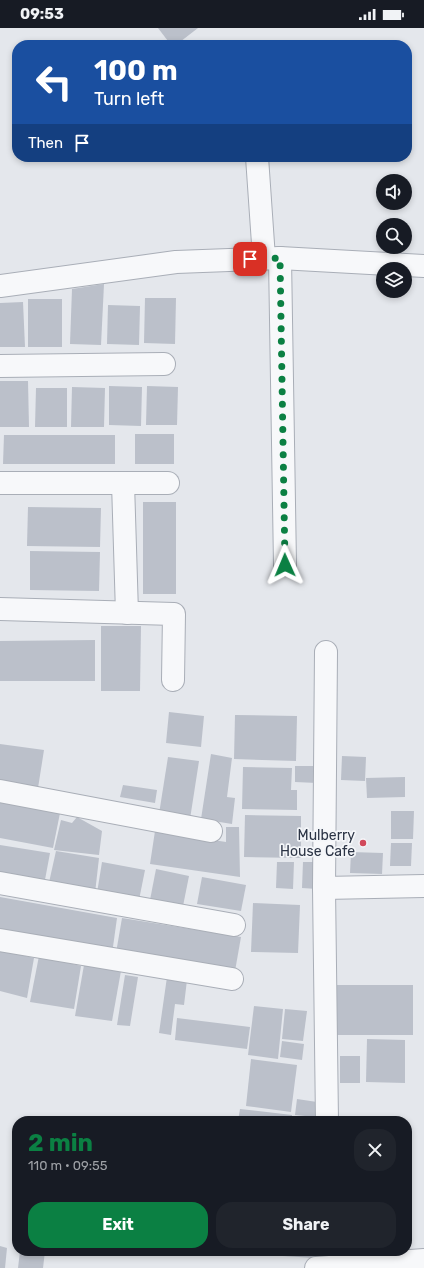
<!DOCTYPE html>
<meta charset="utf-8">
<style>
body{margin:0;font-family:Rubik,sans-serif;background:#20242c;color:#f1f3f6;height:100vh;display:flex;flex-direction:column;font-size:15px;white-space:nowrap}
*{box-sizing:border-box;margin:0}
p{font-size:13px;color:#9ea1a6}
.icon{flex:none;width:22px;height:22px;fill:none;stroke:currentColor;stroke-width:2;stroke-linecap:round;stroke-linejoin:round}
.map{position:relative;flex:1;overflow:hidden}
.drawer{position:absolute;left:12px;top:1088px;width:400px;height:140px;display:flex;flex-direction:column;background:#171b24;border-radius:16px;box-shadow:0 2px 6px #0003}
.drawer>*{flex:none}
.guide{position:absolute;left:12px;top:12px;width:400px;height:122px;border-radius:16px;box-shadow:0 2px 6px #0003;background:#1a4fa0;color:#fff;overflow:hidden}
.buttons{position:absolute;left:376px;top:146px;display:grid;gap:8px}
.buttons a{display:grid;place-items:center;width:36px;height:36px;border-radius:50%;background:#171b24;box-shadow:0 2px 6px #0003;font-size:20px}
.pin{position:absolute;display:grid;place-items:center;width:34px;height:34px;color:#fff;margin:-17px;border-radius:8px;box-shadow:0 2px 6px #0006}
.me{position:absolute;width:44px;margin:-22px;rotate:359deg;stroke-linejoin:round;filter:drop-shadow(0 0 3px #0008)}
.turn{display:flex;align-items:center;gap:14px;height:84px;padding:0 16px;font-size:18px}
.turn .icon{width:52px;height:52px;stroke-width:2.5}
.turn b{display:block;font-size:28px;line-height:34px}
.then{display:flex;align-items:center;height:38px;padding:0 16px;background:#0003;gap:8px;font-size:15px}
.round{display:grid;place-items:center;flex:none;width:42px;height:42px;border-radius:16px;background:#20242c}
.summary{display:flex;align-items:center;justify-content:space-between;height:68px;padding:0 16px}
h1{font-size:24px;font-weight:700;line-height:30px;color:#0b8043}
.cta{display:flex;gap:8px;margin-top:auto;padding:8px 16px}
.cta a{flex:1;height:46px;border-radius:16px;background:#0b8043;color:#fff;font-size:16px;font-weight:700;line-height:46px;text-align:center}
.cta a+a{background:#20242c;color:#f1f3f6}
.status{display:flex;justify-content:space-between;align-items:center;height:28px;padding:0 20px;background:#171b24;direction:ltr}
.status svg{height:11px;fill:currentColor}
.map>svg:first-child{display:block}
</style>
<div class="status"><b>09:53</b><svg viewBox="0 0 49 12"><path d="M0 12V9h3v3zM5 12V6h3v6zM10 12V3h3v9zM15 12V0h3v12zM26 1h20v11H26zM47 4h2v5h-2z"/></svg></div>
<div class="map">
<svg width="424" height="1240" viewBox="0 0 424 1240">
<rect width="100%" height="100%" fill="#e4e7ec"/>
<g fill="#bbc0ca">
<path d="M158 0H198L176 17H171Z"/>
<path d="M104 256 101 317 70 316 72 261Z"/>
<path d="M145 270H176L175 316 144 315Z"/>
<rect x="28" y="271" width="34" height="48"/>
<path d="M23 274 25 319H0V275Z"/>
<path d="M108 277 140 278 139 317 107 316Z"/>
<path d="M0 353H28L29 399H0Z"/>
<path d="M109 358 142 359 141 398 109 397Z"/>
<path d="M147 358 178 359 177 397H146Z"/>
<path d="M72 359 105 360 104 399H71Z"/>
<path d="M36 360H67V399H35Z"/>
<rect x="135" y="406" width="39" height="30"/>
<path d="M4 407H115V436H3Z"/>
<rect x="143" y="474" width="33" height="92"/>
<path d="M28 479 101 480 100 519 27 518Z"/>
<path d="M30 523 100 524 99 563 30 562Z"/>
<path d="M101 598H141L140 663H101Z"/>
<path d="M95 612V653H0V613Z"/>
<path d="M169 684 204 688 201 719 166 715Z"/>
<path d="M235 687 297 688 296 733 234 731Z"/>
<path d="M0 716 44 722 38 760 0 755Z"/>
<path d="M211 726 232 730 227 769 235 770 232 796 201 791Z"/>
<path d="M342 728 366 729 365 753 341 752Z"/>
<path d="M168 729 199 733 190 791 159 786Z"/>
<path d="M295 738H317V755L295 754Z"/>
<path d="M243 739 292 740 291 762H297V782L242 781Z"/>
<path d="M405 749V769L367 770 366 750Z"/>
<path d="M123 757 157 762 155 775 120 769Z"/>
<path d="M0 774 60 785 53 820 0 810Z"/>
<path d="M391 783H414L413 811H391Z"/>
<path d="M245 787 301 788V830L244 829Z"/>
<path d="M77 789 102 803 99 827 54 822 61 792 72 795Z"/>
<path d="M226 799H239L240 849 150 836 155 803 226 814Z"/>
<path d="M391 815H412L411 838H390Z"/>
<path d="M0 817 50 825 44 857 0 850Z"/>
<path d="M56 823 99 830 95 865 48 859Z"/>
<path d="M351 824 383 825 382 846 350 845Z"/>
<path d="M102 834 145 842 139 872 97 865Z"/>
<path d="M277 834H294L293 861 276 860Z"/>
<path d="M303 834H318L317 861 302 860Z"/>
<path d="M156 841 189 848 183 878 150 872Z"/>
<path d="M202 849 246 857 241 883 197 876Z"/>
<path d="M0 869 117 890 112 926 0 906Z"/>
<path d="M253 875 300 877 298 925 251 924Z"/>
<path d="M122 890 241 909 235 943 116 925Z"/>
<path d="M0 922 34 930 27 970 0 963Z"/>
<path d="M39 928 81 938 74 981 30 974Z"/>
<path d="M84 937 121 943 112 993 75 988Z"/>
<path d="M125 947 138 949 130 998 117 997Z"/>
<path d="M167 949 187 952 184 977 175 976 171 1007 159 1005Z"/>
<rect x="336" y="957" width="77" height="50"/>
<path d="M254 978 283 981 278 1031 248 1027Z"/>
<path d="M285 981 307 983 303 1013 282 1011Z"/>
<path d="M177 990 250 999 247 1021 175 1012Z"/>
<path d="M367 1011 405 1012V1055L366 1054Z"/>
<path d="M282 1013 304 1016 302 1032 280 1029Z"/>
<rect x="340" y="1028" width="20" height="27"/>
<path d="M251 1031 297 1037 291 1084 246 1078Z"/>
<path d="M297 1071 317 1074 315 1089 295 1087Z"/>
<path d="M240 1081 292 1087V1093H238Z"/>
<path d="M295 1090 309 1092V1093H294Z"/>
<path d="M0 1218 7 1220 5 1240H0Z"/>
<path d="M20 1223H45L43 1240H18Z"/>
<path d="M232 1223H277V1228Z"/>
<path d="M283 1223H315V1230L283 1228Z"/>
</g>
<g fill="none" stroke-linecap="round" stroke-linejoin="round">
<g stroke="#a9aeb7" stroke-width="24">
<g id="street">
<path d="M257 129 264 230"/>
<path d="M280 230 285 537"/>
<path d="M0 258 176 234 280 230 424 238"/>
<path d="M0 338 164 336"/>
<path d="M0 455H168"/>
<path d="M123 455 127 585"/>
<path d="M0 581 174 586 173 652"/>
<path d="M326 624 324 860 327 1093"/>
<path d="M0 763 211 803"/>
<path d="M0 855 234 897"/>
<path d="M324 860 424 858"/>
<path d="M0 912 232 951"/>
<path d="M316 1240 424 1232"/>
</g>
</g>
<use href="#street" stroke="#f7f8fa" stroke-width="22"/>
</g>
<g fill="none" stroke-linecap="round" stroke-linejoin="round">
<path stroke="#0b8043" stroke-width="7" stroke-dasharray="0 12.6" d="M250 231 280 230 285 537"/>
</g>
<circle fill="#d1495b" stroke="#f4f6f9" stroke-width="1.5" cx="363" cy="815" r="4"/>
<g text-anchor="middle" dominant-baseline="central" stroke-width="3.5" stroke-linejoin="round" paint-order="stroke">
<g font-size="14" fill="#2b3445" stroke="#f4f6f9" text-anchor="end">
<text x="355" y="807">Mulberry<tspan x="355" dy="16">House Cafe</tspan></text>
</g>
</g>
</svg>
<div class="buttons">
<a><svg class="icon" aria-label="sound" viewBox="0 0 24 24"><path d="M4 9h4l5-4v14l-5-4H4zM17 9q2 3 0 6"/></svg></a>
<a><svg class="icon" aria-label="search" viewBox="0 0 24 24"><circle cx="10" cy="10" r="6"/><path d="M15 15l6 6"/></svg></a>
<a><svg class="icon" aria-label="layers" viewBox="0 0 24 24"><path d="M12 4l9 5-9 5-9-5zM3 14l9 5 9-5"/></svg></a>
</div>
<div class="pin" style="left:250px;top:231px;background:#d93025"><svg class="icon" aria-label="arrive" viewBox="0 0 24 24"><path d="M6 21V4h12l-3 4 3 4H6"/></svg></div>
<svg class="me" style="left:285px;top:537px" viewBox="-20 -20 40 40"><path d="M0-17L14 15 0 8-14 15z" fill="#0b8043" stroke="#fff" stroke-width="4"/></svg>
<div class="guide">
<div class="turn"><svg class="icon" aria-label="left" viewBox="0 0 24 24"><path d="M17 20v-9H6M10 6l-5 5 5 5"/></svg><div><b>100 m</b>Turn left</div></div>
<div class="then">Then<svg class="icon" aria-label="arrive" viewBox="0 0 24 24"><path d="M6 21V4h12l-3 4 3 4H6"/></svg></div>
</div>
<section class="drawer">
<div class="summary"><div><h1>2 min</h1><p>110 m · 09:55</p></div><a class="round"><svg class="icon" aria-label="close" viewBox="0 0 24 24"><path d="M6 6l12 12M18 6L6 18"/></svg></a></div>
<div class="cta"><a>Exit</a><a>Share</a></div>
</section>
</div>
